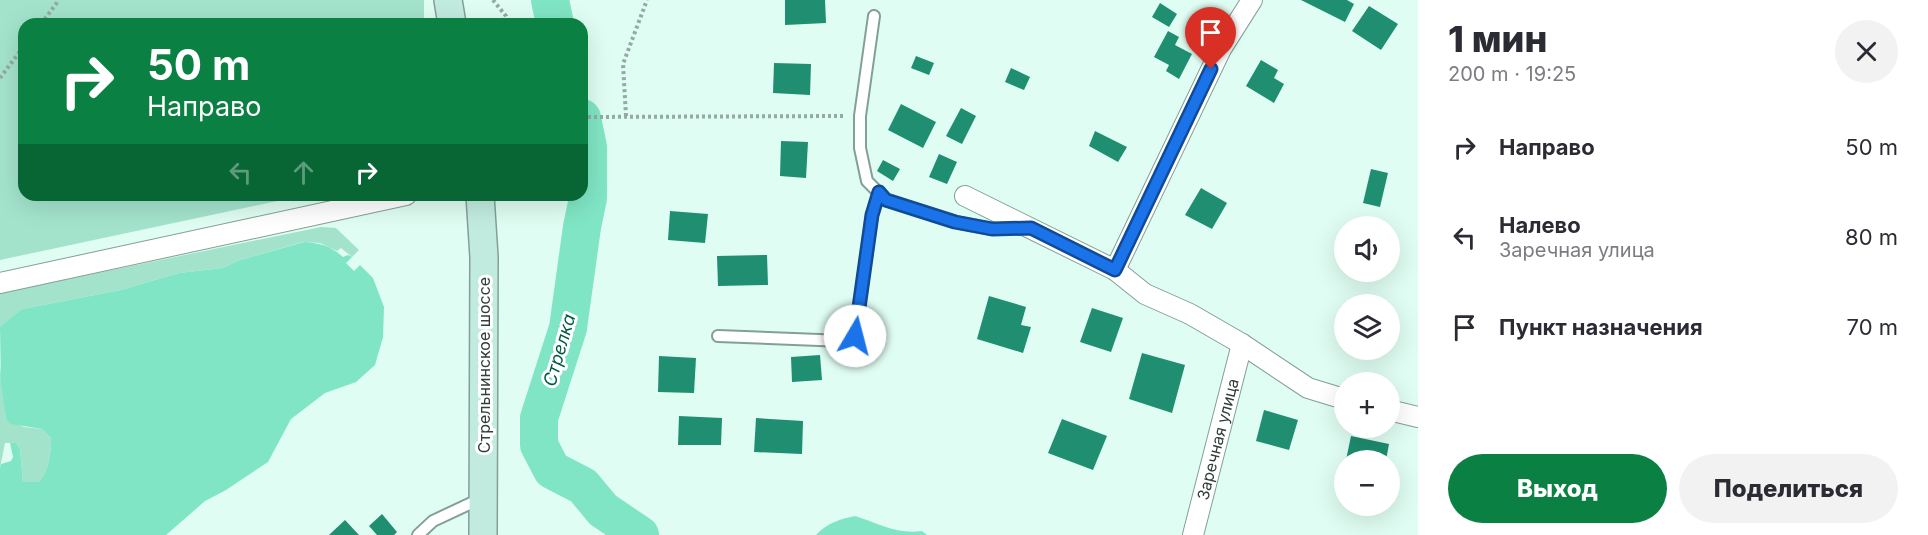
<!DOCTYPE html>
<html lang="ru">
<meta charset="utf-8">
<style>
body{margin:0;font-family:Inter,sans-serif;background:#f2f2f3;color:#2b2b33;height:100vh;display:flex;flex-direction:column;font-size:22px;white-space:nowrap}
*{box-sizing:border-box;margin:0}
p{font-size:20px;color:#7c7c81}
.icon{flex:none;width:33px;height:33px;fill:none;stroke:currentColor;stroke-width:2;stroke-linecap:round;stroke-linejoin:round}
.map{position:relative;flex:1;overflow:hidden}
.side{display:flex;flex-direction:column;background:#fff;width:510px}
.side>*{flex:none}
.banner{position:absolute;left:18px;top:18px;width:570px;height:183px;border-radius:18px;box-shadow:0 6px 24px #0002;background:#0b8043;color:#fff;overflow:hidden}
.buttons{position:absolute;left:1334px;top:216px;display:grid;gap:12px}
.buttons a{display:grid;place-items:center;width:66px;height:66px;border-radius:50%;background:#fff;box-shadow:0 6px 24px #0002;font-size:30px}
.pin{position:absolute;display:grid;place-items:center;width:51px;height:51px;color:#fff;margin:-62px -26px;border-radius:50% 50% 50% 0;rotate:-45deg;box-shadow:0 0 6px #0007}
.pin .icon{rotate:45deg}
.me{position:absolute;width:66px;margin:-33px;rotate:8deg;stroke-linejoin:round;filter:drop-shadow(0 0 4px #0008)}
.turn{display:flex;align-items:center;gap:21px;height:126px;padding:0 30px;font-size:27px}
.turn .icon{width:78px;height:78px;stroke-width:2.5}
.turn b{display:block;font-size:42px;line-height:51px}
.lanes{display:flex;align-items:center;height:57px;padding:0 30px;background:#0003;justify-content:center;gap:30px;direction:ltr}
.lanes .off{opacity:.35}
.round{display:grid;place-items:center;flex:none;width:63px;height:63px;border-radius:32px;background:#f2f2f3}
.overview{display:flex;align-items:center;justify-content:space-between;height:102px;padding:0 30px}
h1{font-size:36px;font-weight:800;line-height:45px}
.action{display:flex;gap:12px;margin-top:auto;padding:12px 30px}
.action a{flex:1;height:69px;border-radius:36px;background:#0b8043;color:#fff;font-size:24px;font-weight:800;line-height:69px;text-align:center}
.action a+a{background:#f2f2f3;color:#2b2b33}
ul{padding:0;list-style:none}
li{display:flex;align-items:center;gap:18px;height:90px;padding:0 30px}
li div{flex:1}
li b{display:block;font-size:22px}
li em{font-style:normal}
main{display:flex;flex:1;min-height:0}
.map>svg:first-child{display:block}
</style>
<main>
<div class="map">
<svg width="1418" height="535" viewBox="0 0 1418 535">
<rect width="100%" height="100%" fill="#dffdf2"/>
<g fill="#a3e3cc">
<path d="M0 0H424V24H24V195H306L0 260Z"/>
<path d="M321 227 336 228 359 250 352 257 341 248 337 251 320 243 303 242 237 261 223 268 179 273 121 290 22 309 1 327 0 334V293Z"/>
<path d="M0 365 6 419 24 427 42 429 51 438C51 453 49 470 39 482H23L20 449 16 443H5L0 468Z"/>
</g>
<g fill="#80e5c4">
<path d="M304 242C320 243 331 246 343 257L348 255 352 257 346 263 354 271 360 265 373 278 384 307 383 337 375 365 356 382 325 393 291 419 268 462 226 490 205 501 166 535H0V468L1 464 11 461 13 457 10 443H16L20 449 23 482H39C49 470 51 453 51 438L42 429 11 424 6 419 1 383 0 327 22 309 121 290 179 273 223 268 237 261Z"/>
<path d="M855 516C878 523 898 535 922 531L927 535H816C827 523 840 519 855 516Z"/>
</g>
<g fill="none" stroke-linecap="round" stroke-linejoin="round">
<path stroke="#80e5c4" stroke-width="6" d="M582 166 589 160"/>
<g stroke="#80e5c4" stroke-width="38">
<path d="M550 0 555 24"/>
<path d="M582 118 588 147V198L582 227 568 328 539 418V445L552 470 583 486 603 510 640 535"/>
</g>
</g>
<g fill="#1f8e71">
<path d="M785 0H825L826 23 785 25Z"/>
<path d="M1301 0H1347L1354 4 1345 22Z"/>
<path d="M1160 3 1177 14 1169 27 1152 17Z"/>
<path d="M1369 6 1398 24 1381 50 1352 31Z"/>
<path d="M1168 31 1179 37 1175 45 1192 54 1179 79 1166 71 1169 65 1154 57Z"/>
<path d="M916 56 934 63 929 75 911 68Z"/>
<path d="M1261 60 1278 70 1274 78 1284 84 1274 103 1246 86Z"/>
<path d="M774 63 811 64 810 95 773 93Z"/>
<path d="M1011 68 1030 77 1024 90 1005 82Z"/>
<path d="M901 104 936 122 923 148 888 130Z"/>
<path d="M961 108 976 116 962 144 946 136Z"/>
<path d="M1095 131 1127 147 1118 162 1089 146Z"/>
<path d="M781 141 808 142 806 178 780 176Z"/>
<path d="M939 154 957 162 947 184 929 177Z"/>
<path d="M883 160 900 169 893 181 877 171Z"/>
<path d="M1371 169 1388 173 1380 207 1363 203Z"/>
<path d="M1201 188 1227 203 1212 229 1185 215Z"/>
<path d="M670 211 708 214 705 243 668 240Z"/>
<path d="M767 255 768 285 718 286 717 256Z"/>
<path d="M989 296 1026 307 1021 325 1031 327 1023 353 977 339Z"/>
<path d="M1092 308 1123 318 1111 352 1080 342Z"/>
<path d="M1142 353 1185 365 1172 413 1129 399Z"/>
<path d="M820 355 822 380 792 382 791 357Z"/>
<path d="M659 356 696 358 694 393 658 392Z"/>
<path d="M1264 410 1298 420 1289 450 1256 441Z"/>
<path d="M679 416 722 418 721 445H678Z"/>
<path d="M756 418 803 421 802 454 754 452Z"/>
<path d="M1062 419 1107 436 1093 470 1048 453Z"/>
<path d="M1351 436 1389 444 1386 460H1346Z"/>
<path d="M382 514 397 532 394 535H377L369 526Z"/>
<path d="M345 520 359 535H329Z"/>
</g>
<g fill="none" stroke-linecap="round" stroke-linejoin="round">
<g stroke="#84a096" stroke-width="14">
<g id="service">
<path d="M874 16 860 116V148L867 181 886 200 955 222 992 229 1022 228"/>
<path d="M718 336 844 341 855 336 872 215 879 192"/>
<path d="M418 535 433 521 482 498"/>
</g>
</g>
<g stroke="#84a096" stroke-width="22">
<g id="minor">
<path d="M965 196 1115 270 1145 294 1190 314 1242 344 1308 388 1344 399"/>
<path d="M1115 270 1221 49 1252 0"/>
<path d="M0 283 406 195"/>
<path d="M1389 410 1418 417"/>
<path id="s1" d="M1193 535 1242 344"/>
</g>
</g>
<g stroke="#84a096" stroke-width="30">
<g id="secondary">
<path d="M448 0 452 24"/>
<path d="M480 195 484 257 483 535"/>
</g>
</g>
<g stroke="#94aaa2" stroke-width="4" stroke-dasharray="3 3" stroke-linecap="butt">
<path d="M493 0 506 16 509 24"/>
<path d="M41 24 59 0"/>
<path d="M0 78 24 46"/>
<path d="M626 116 623 64 647 0"/>
<path d="M582 117 845 116"/>
</g>
<use href="#service" stroke="#fff" stroke-width="10"/>
<use href="#minor" stroke="#fff" stroke-width="20"/>
<use href="#secondary" stroke="#c2ebe0" stroke-width="27"/>
</g>
<g fill="none" stroke-linecap="round" stroke-linejoin="round">
<g stroke="#114b97" stroke-width="15">
<path id="route" d="M855 336 872 215 879 192 886 200 955 222 992 229 1031 228 1115 270 1211 69"/>
</g>
<use href="#route" stroke="#1a73e8" stroke-width="10"/>
</g>
<g text-anchor="middle" dominant-baseline="central" stroke-width="6" stroke-linejoin="round" paint-order="stroke">
<g font-size="16" fill="#323e3a" stroke="#fff">
<text transform="translate(484 365) rotate(-90)">Стрельнинское шоссе</text>
<text stroke="none"><textPath href="#s1" startOffset="99">Заречная улица</textPath></text>
</g>
<g font-size="18" font-style="italic" fill="#005a45" stroke="#fff">
<text transform="translate(559 350) rotate(-74)">Стрелка</text>
</g>
</g>
</svg>
<div class="buttons">
<a><svg class="icon" aria-label="sound" viewBox="0 0 24 24"><path d="M4 9h4l5-4v14l-5-4H4zM17 9q2 3 0 6"/></svg></a>
<a><svg class="icon" aria-label="layers" viewBox="0 0 24 24"><path d="M12 4l9 5-9 5-9-5zM3 14l9 5 9-5"/></svg></a>
<a>+</a>
<a>−</a>
</div>
<div class="pin" style="left:1211px;top:69px;background:#d93025"><svg class="icon" aria-label="arrive" viewBox="0 0 24 24"><path d="M6 21V4h12l-3 4 3 4H6"/></svg></div>
<svg class="me" style="left:855px;top:336px" viewBox="-20 -20 40 40"><circle r="19" fill="#fff"/><path d="M0-13L10 11 0 6-10 11z" fill="#1a73e8"/></svg>
<div class="banner">
<div class="turn"><svg class="icon" aria-label="right" viewBox="0 0 24 24"><path d="M7 20v-9h11M14 6l5 5-5 5"/></svg><div><b>50 m</b>Направо</div></div>
<div class="lanes"><svg class="icon off" aria-label="left" viewBox="0 0 24 24"><path d="M17 20v-9H6M10 6l-5 5 5 5"/></svg><svg class="icon off" aria-label="ahead" viewBox="0 0 24 24"><path d="M12 20V5M6 11l6-6 6 6"/></svg><svg class="icon" aria-label="right" viewBox="0 0 24 24"><path d="M7 20v-9h11M14 6l5 5-5 5"/></svg></div>
</div>
</div>
<section class="side">
<div class="overview"><div><h1>1 мин</h1><p>200 m · 19:25</p></div><a class="round"><svg class="icon" aria-label="close" viewBox="0 0 24 24"><path d="M6 6l12 12M18 6L6 18"/></svg></a></div>
<ul>
<li><svg class="icon" aria-label="right" viewBox="0 0 24 24"><path d="M7 20v-9h11M14 6l5 5-5 5"/></svg><div><b>Направо</b></div><em>50 m</em></li>
<li><svg class="icon" aria-label="left" viewBox="0 0 24 24"><path d="M17 20v-9H6M10 6l-5 5 5 5"/></svg><div><b>Налево</b><p>Заречная улица</p></div><em>80 m</em></li>
<li><svg class="icon" aria-label="arrive" viewBox="0 0 24 24"><path d="M6 21V4h12l-3 4 3 4H6"/></svg><div><b>Пункт назначения</b></div><em>70 m</em></li>
</ul>
<div class="action"><a>Выход</a><a>Поделиться</a></div>
</section>
</main>
